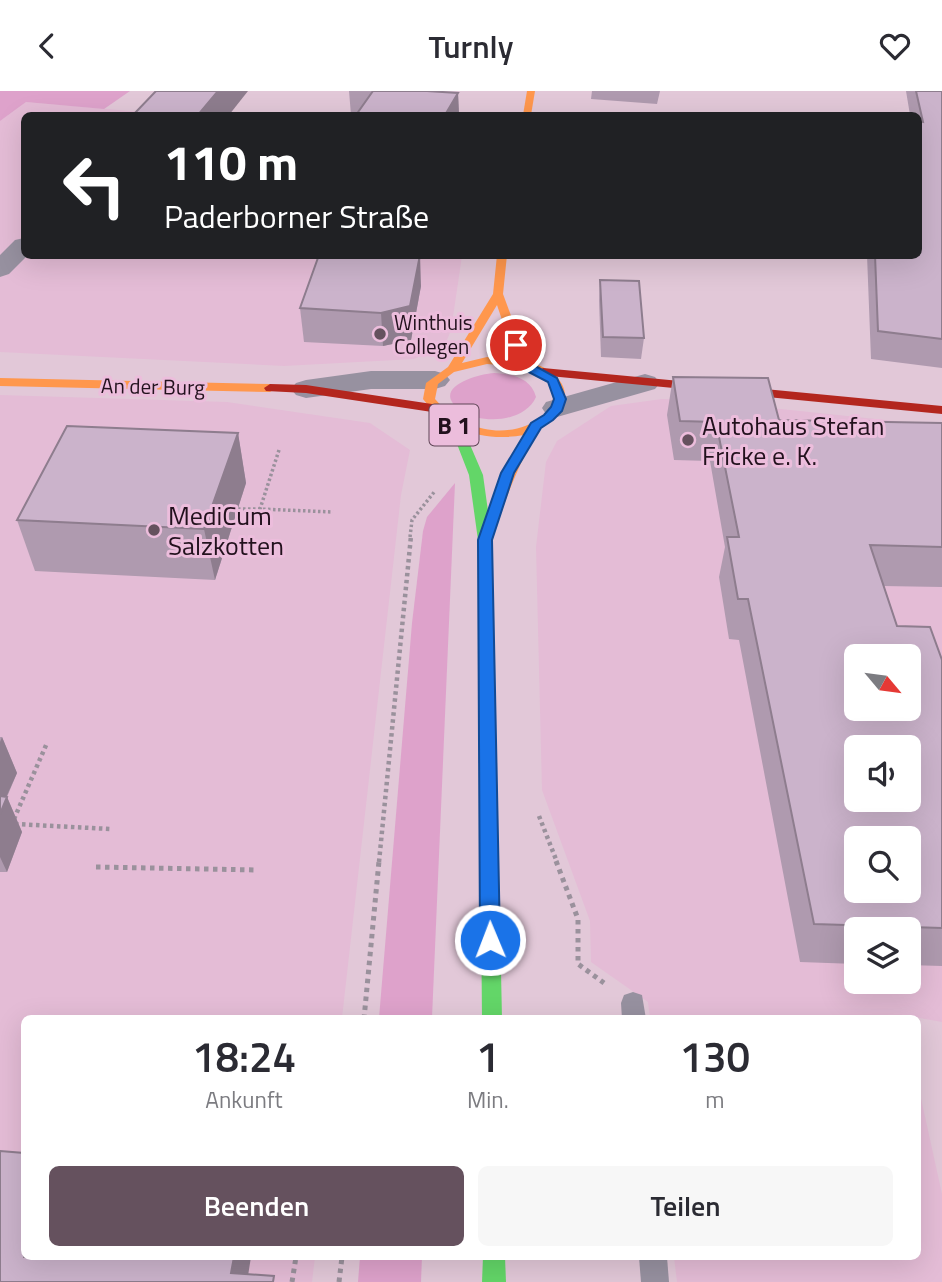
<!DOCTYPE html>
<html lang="de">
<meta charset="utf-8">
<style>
body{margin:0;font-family:"Titillium Web",sans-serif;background:#f7f7f7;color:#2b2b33;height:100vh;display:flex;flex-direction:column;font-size:26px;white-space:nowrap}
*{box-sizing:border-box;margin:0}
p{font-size:23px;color:#7c7c81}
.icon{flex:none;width:38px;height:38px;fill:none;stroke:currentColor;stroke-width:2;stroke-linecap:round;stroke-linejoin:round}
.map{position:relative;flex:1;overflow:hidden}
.details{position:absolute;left:21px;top:924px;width:900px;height:245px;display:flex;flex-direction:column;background:#fff;border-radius:10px;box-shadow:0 7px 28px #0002}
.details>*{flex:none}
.hud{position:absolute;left:21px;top:21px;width:901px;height:147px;border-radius:10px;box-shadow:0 7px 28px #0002;background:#202124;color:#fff;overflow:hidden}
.needle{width:46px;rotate:119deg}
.tools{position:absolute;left:844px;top:553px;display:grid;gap:14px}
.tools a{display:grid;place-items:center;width:77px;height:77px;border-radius:10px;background:#fff;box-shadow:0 7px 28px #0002;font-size:35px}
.pin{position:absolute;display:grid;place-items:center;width:60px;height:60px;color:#fff;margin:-30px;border:4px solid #fff;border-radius:50%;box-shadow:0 2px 7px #0007}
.me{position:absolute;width:77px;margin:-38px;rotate:359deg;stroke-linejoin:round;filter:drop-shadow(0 0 5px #0008)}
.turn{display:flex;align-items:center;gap:24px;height:147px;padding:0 28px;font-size:32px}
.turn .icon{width:91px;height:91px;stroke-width:2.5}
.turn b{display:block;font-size:49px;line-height:60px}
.eta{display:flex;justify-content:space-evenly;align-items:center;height:119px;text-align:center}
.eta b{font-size:42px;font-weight:600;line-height:49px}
.button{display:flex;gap:14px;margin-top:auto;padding:14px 28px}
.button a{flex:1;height:80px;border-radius:10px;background:#65515e;color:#fff;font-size:28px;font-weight:600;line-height:80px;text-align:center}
.button a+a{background:#f7f7f7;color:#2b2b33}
header{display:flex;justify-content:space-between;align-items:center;height:91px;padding:0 28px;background:#fff;font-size:32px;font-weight:600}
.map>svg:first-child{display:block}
</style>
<header><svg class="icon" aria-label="back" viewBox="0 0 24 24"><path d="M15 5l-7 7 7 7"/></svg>Turnly<svg class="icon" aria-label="heart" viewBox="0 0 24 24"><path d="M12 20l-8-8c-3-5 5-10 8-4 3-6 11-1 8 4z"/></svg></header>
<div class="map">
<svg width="942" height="1191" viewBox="0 0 942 1191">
<rect width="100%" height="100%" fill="#e2c8d8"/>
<g fill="#e4bcd6" fill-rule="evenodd">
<path d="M26 11 176 24H24V164L462 165 451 239 447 249 434 259 414 268 284 275 0 261V30Z"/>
<path d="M0 304 227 311 370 332 410 359 401 404 342 927 24 928V1166H315L312 1191H0Z"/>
<path d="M662 308 695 309 942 335V931L903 924 904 928 650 927 648 911 591 871 590 830 542 699 536 456 546 371 557 350 611 315ZM856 565H908V618H856ZM856 656H908V709H856ZM856 747H908V800H856ZM856 838H908V891H856Z"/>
<path d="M917 989 942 1103V1191H677L674 1166H917Z"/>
</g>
<g fill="#dea2cb">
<path d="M0 0H130L104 18 26 11 0 30Z"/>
<path d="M494 282C512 283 531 287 536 306 525 331 483 334 462 320 428 298 476 283 494 282Z"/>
<path d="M455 392 432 927H379L412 532 423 440 427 426Z"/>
<path d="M360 1166H422L421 1191H358Z"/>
</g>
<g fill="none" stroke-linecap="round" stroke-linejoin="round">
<g stroke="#9a919c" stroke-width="3.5" stroke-dasharray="2.5 2.5" stroke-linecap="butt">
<path d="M279 359 260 418 333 421"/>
<path d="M238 418H260"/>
<path d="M410 446 412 429 435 400"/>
</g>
<g stroke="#9a919c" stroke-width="4.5" stroke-dasharray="3.5 3.5" stroke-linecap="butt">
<path d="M539 725 557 771"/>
<path d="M14 728 47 652"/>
<path d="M15 733 110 738"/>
<path d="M379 771 411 445"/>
</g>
<g stroke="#9a919c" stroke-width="5" stroke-dasharray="4.5 4.5" stroke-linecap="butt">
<path d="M556 770 578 828V873L604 892"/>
<path d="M96 776 257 779"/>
<path d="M364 928 379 770"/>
<path d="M292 1191 296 1166"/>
<path d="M339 1191 342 1166"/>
</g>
<g fill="#9791a0" fill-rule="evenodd">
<path d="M633 901 642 904 646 928H622L621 912 624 904Z"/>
<path d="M639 1166H667L669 1191H641Z"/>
</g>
<g fill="#9791a0" fill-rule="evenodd">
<path d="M24 147V164H28L9 183 0 186V164L15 149Z"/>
<path d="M371 280H435L445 283 450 289 445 295 435 298H371L306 307 296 304 291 298 296 292 306 289Z"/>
<path d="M645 283 655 286 660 292 655 298 557 326 546 323 542 317 546 311Z"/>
</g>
<g fill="#63d668" fill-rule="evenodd">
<path d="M456 331 462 335 483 384 492 449 502 928H482L478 449 469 384 450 335Z"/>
<path d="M483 1166H505L506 1191H482Z"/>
</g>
<g fill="#ff974d" fill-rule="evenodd">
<path d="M527 0H535L531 24H523Z"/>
<path d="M497 164H507L503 203 528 271C546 275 568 288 565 310 563 326 545 330 538 341 518 373 507 405 495 440L488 444 481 440 501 382 524 344C485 351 448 340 423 308L426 292 448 276 493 203ZM497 214 515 268 487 266 462 272ZM487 273C628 280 511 393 435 308L438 293 454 281Z"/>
<path d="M0 287 270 293 276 297 270 301 0 295Z"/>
</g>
<g fill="#b3261e" fill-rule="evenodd">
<path d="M543 277 942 315V323L539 284 537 281Z"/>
<path d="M270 293 306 294 432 313 438 317 432 321 306 302 266 300 264 297Z"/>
</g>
</g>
<g fill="#af9aaf">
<path d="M349 0H443V1L458 2 459 24H351Z"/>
<path d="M592 0H660L657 13 591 8Z"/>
<path d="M906 0H942V277L871 268 867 164H919V24H910Z"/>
<path d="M600 189 644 247 641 268 601 266 599 209Z"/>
<path d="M421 195 411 249 383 255 304 251 300 217Z"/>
<path d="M673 286 779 329 942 332V496L883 495 897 535 942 569V875L908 874V838H856V873L800 871 739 549 729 548 719 486 725 456 710 370 674 369 667 324Z"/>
<path d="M238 342 246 392 215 489 35 480 17 429Z"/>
<path d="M0 646H2L17 682 7 706 22 741 7 781H0Z"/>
</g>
<g fill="#8e7d8e">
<path d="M218 0H248L229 24H198Z"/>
<path d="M458 2 459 24H445Z"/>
<path d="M420 164 421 195 411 249 383 255 381 222Z"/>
<path d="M238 342 246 392 215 489 204 438Z"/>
<path d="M2 646 17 682 0 720V651Z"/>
<path d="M7 706 22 741 7 781 0 766V723Z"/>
<path d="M234 1166H251L247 1191 231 1182Z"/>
</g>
<g fill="#cbb3cb" stroke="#8e7d8e" stroke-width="2" fill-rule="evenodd">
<path d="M156 0H218L198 24H133Z"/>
<path d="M373 0H427L458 2 445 24H356Z"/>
<path d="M916 0H942V248L878 240 875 164H919V30L923 31Z"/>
<path d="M319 164H420L410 215 381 222 300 217Z"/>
<path d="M600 189 639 190 644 247 603 246Z"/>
<path d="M673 286 768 287 779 329 942 332V456L870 454 897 535 930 536 942 569V837L814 833 748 508H738L727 446H739L716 331 680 330ZM856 565H908V618H856ZM856 656H908V709H856ZM856 747H908V800H856Z"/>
<path d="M67 335 238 342 204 438 17 429Z"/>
<path d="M0 705 7 706 0 723Z"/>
<path d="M0 1060 24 1062V1166H234L231 1182 274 1185 273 1191H0Z"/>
</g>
<path fill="#1a73e8" stroke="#114b97" stroke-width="2" d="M516 251 522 254 528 271 557 287 566 308 562 320 553 329 541 337 514 382 492 449 500 849 497 854 490 857 483 854 480 849 478 449 501 382 531 332 544 324 551 316 554 308 548 291 519 276 511 254Z"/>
<g fill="#65515e" stroke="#ecbddc" stroke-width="2.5">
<circle cx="380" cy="243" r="7"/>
<circle cx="688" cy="349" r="7"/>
<circle cx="154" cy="439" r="7"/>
</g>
<g text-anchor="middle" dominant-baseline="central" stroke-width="6" stroke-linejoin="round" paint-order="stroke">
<g font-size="21" fill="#22111d" stroke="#ecbddc" text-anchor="start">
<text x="394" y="231">Winthuis<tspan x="394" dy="24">Collegen</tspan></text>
</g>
<g font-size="21" fill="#22111d" stroke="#ecbddc">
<text transform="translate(153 295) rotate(1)">An der Burg</text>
</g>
<rect fill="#ecbddc" stroke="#5f4556" stroke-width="2" x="429.5" y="313.5" width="49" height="41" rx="5"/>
<g font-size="24" font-weight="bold" fill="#22111d">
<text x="454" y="334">B 1</text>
</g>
<g font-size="26" fill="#22111d" stroke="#ecbddc" text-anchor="start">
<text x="702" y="334">Autohaus Stefan<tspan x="702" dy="30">Fricke e. K.</tspan></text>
<text x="168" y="424">MediCum<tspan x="168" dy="30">Salzkotten</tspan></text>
</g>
</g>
</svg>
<div class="tools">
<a><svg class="needle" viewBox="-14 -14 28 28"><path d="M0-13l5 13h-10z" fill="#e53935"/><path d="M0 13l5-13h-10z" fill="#7c7c81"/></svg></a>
<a><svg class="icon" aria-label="sound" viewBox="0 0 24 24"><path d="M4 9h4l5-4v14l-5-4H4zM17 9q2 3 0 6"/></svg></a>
<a><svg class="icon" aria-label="search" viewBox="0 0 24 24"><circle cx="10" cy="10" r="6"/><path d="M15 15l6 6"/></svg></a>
<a><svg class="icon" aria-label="layers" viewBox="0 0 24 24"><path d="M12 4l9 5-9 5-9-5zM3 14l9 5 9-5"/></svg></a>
</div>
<div class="pin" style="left:516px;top:254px;background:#d93025"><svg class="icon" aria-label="arrive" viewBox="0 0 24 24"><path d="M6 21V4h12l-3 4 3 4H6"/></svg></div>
<svg class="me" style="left:490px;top:849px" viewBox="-20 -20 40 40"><circle r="17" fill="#1a73e8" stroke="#fff" stroke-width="3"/><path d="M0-11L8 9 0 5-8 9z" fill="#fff"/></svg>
<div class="hud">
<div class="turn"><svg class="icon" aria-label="left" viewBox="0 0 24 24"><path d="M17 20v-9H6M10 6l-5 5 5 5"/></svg><div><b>110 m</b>Paderborner Straße</div></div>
</div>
<section class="details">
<div class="eta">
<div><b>18:24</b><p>Ankunft</p></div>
<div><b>1</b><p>Min.</p></div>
<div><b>130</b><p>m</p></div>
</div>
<div class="button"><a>Beenden</a><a>Teilen</a></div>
</section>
</div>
